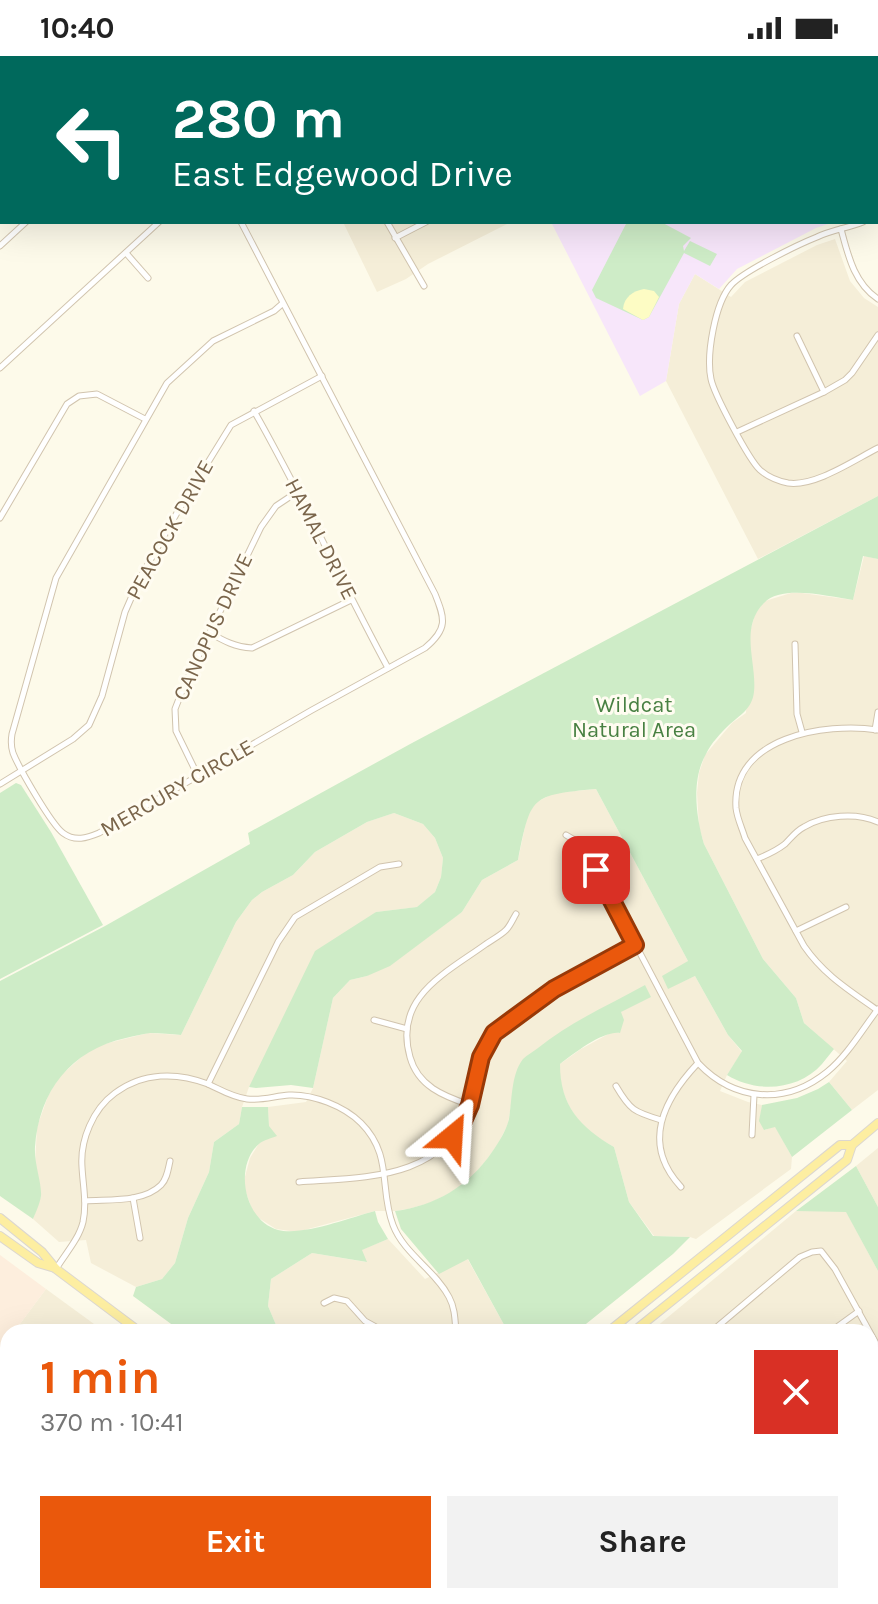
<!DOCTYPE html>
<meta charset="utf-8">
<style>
body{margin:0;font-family:Karla,sans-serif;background:#f2f2f2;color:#222;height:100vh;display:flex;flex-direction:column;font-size:30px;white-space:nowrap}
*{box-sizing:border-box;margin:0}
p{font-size:26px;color:#767676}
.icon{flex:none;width:44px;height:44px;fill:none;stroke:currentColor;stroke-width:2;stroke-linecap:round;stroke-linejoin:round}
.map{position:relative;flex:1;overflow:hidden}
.details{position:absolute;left:0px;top:1268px;width:878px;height:280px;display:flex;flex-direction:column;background:#fff;border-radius:24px 24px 0 0;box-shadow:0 8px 32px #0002}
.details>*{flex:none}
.top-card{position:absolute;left:0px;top:0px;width:878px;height:168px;box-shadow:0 8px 32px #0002;background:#00695c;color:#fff;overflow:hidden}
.pin{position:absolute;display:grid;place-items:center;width:68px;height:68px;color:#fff;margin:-34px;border-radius:16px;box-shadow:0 4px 12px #0006}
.me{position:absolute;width:88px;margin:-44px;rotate:27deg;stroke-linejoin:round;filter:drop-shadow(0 0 6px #0008)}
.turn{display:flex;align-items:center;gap:28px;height:168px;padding:0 40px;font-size:36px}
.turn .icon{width:104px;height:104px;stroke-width:2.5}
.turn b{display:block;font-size:56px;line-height:68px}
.round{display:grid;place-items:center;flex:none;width:84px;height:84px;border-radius:0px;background:#f2f2f2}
.headline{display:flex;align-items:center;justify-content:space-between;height:136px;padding:0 40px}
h1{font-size:48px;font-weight:700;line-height:60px;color:#ea580c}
.cta{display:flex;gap:16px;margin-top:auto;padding:16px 40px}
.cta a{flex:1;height:92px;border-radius:0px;background:#ea580c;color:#fff;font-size:32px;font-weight:700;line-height:92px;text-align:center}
.cta a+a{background:#f2f2f2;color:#222}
.status{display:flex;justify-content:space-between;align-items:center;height:56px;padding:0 40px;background:#fff;direction:ltr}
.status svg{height:22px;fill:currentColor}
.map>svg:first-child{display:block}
</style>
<div class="status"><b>10:40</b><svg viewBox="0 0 49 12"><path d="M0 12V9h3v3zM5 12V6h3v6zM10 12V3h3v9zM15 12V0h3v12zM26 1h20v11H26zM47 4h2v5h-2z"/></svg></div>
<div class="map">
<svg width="878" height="1548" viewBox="0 0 878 1548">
<rect width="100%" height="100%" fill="#fdfaea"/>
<g fill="#f5eed8">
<path d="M257 0H777L778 2H258Z"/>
<path d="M343 166H511L428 208 406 223 377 236Z"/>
<path d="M835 183 850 225 864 242 878 251V440L758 503 666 325 679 248 695 218 731 241 745 226 817 189Z"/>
<path d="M864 500 878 503V1034L852 1054 829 1026 847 1005 804 967 796 942 763 903 704 788 699 771 697 737 699 717 705 699 732 667 746 657 750 576 755 558 765 545 791 537H802L853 544Z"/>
<path d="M596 733 688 905 668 932 695 920 728 979 742 996 727 1019 720 1035 748 1046 762 1049 760 1065 765 1074 775 1070 792 1101 791 1113 696 1183 690 1181 654 1180 629 1146 614 1091 595 1080 578 1064 569 1050 562 1033 560 1020V1008L581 993 612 976 620 977 621 956 645 929 516 1019 508 1068 498 1088 485 1106 470 1123 452 1136 430 1147 408 1153 395 1155H375L297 1176 276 1173 254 1159 243 1128 250 1102 269 1071 268 1051 306 1046 313 1032 333 942 350 924 367 920 462 856 482 824 518 804 527 761 535 747 554 737Z"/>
<path d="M394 757 423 768 435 782 443 802 441 821 435 836 418 851 376 856 249 1031 242 1051 239 1068 214 1086 209 1116 188 1162 175 1207 162 1223 136 1231 91 1207 86 1184 59 1186 33 1163 41 1140 35 1109 37 1071 48 1040 59 1021 86 997 100 989 148 977 181 979 236 866 252 844 262 836 293 819 315 796 367 766Z"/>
<path d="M878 1092V1151L856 1110Z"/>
<path d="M796 1155H846L878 1215V1548H611L596 1544 558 1541 521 1547 514 1540H870V1276H650Z"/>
<path d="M388 1183 425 1223 467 1202 508 1276H279L268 1250 271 1223 312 1197 366 1206 361 1194Z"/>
<path d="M46 1233 105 1276H14Z"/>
<path d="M8 1285V1540H480L482 1548H0V1296Z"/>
</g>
<path fill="#fdeedd" d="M0 1199 46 1233 14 1276H8V1285L0 1296Z"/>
<path fill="#f7e6fa" d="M551 166H834L816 172 737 213 719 233 695 218 679 248 666 325 640 340Z"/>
<g fill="#ceecc7">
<path d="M627 166H661L691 182 683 190 684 195 690 185 717 198 710 210 684 197 649 261 643 264 596 242 592 234Z"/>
<path d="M878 440V503L863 500 853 544C830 541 782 528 764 547 739 572 757 607 754 636 752 653 740 659 729 669 721 677 711 687 706 698 691 724 696 761 704 788L763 903 796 942 804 967 834 993C830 998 826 1003 822 1008 798 1035 756 1037 727 1019L742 995 728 979 695 920 668 933 662 920 688 905 596 733C530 739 531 740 518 804L482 824 462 856 390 910 367 920 350 924 333 942 313 1032 291 1029 256 1032 249 1031 315 895 376 856 417 851 435 836 441 821 443 802 435 782 423 768 394 757 367 766 315 796 293 819 262 836 252 844 236 866 181 979C171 978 161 977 150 977 142 978 134 980 126 982 71 994 39 1035 35 1091 34 1108 42 1127 41 1140 40 1147 36 1156 33 1163L0 1140V925L105 870 250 788 248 777 412 687Z"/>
<path d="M16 727 21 729 51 776 103 869 0 923V737Z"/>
<path d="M645 929 651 941 621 956 624 964 620 977C602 975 575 997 560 1008 560 1050 580 1071 614 1091L629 1146 653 1180 690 1181 673 1198 576 1276H508L468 1203 439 1218 401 1173 395 1155C435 1150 469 1130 492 1096 499 1086 506 1075 509 1063 512 1045 511 1018 523 1003 527 999 534 995 538 992 570 966 609 949 645 929Z"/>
<path d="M829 1026 852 1054 792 1101 775 1071 764 1074 759 1065 762 1049 797 1042 818 1033Z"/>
<path d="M242 1051H268L269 1070 277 1080C272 1082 264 1084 260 1087 233 1109 244 1165 278 1174 303 1180 349 1162 375 1155L378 1166 388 1183 362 1194 367 1206 312 1197 271 1223 268 1250 279 1276H182L133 1240 136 1231 162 1223 175 1207 188 1162 209 1116 214 1086 239 1068Z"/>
<path d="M856 1110 878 1151V1215L846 1156 796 1155Z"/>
<path d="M878 1432V1493L875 1512 877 1548H842L843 1540H870V1445Z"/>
</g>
<path fill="#fdfcc4" d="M644 233 654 235 659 241 649 261 643 264 623 253C624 241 633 235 644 233Z"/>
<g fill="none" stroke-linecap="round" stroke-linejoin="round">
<g stroke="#d1c4ae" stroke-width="7">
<g id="street">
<path d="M154 0 155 2"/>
<path d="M301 0 302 2"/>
<path d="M564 0H565"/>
<path d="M676 0 679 2"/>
<path d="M54 2 55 0"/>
<path d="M407 2 411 0"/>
<path d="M520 2 521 0"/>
<path d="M741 2 743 0"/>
<path d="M0 59 2 58"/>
<path d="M876 158 878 157"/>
<path d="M241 166 435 538C445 563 448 573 425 592L312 654 99 777C87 782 75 786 63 777 51 768 19 712 13 697 11 691 11 684 12 678L56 522 167 327 213 285 274 255 282 248"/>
<path d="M387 166 424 230"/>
<path d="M863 166C848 172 832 174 817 181 797 189 744 215 731 229 715 247 706 299 711 323 714 338 749 404 760 414 768 421 778 425 788 427 815 431 854 404 878 392"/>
<path d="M841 173C848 199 854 227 878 243"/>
<path d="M395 182 426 166"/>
<path d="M0 190 26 166"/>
<path d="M126 197 148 222"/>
<path d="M797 280 824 336"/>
<path d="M0 312 159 166"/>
<path d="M254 355C302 439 342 527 388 612"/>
<path d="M737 376 824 336 845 324 852 317 878 279"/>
<path d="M0 462 67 348 79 340 97 338 145 363"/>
<path d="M210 577C224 585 235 591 252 592L351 544"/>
<path d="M795 588 797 658 802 676"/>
<path d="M875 674 878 656"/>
<path d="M198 720 176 675 175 653 184 630 261 471 276 450 297 436"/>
<path d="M0 728 73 683 89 669 102 640 125 556 139 524 178 455 231 369 322 320"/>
<path d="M566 779 583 789 698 1007C734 1045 785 1050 827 1016 847 1000 862 974 878 953"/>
<path d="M757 803C767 799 776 795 785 788 791 782 796 775 804 771 824 759 856 756 878 766"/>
<path d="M796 875 846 851"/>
<path d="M877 954C849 934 824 919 804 890L745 782C742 772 737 762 736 752 731 681 825 666 878 674"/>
<path d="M374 964 407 973"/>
<path d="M208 1028 278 886 295 861 380 811 399 808"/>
<path d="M616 1030C630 1054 634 1056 661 1064"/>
<path d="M470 1049C443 1040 418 1030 410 1001 393 941 446 917 486 888 492 884 501 879 506 874 510 870 513 863 516 858"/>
<path d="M752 1079 754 1039"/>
<path d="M299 1126C364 1121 444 1125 469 1049 477 1025 476 996 496 976 504 967 515 961 525 954 560 929 597 909 635 889"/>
<path d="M681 1131C641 1088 663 1044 698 1007"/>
<path d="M133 1142 140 1182"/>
<path d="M85 1145C108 1143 143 1147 161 1129 167 1123 168 1114 170 1105"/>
<path d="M56 1213C65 1198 79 1183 83 1166 87 1147 83 1130 82 1111 80 1084 93 1053 115 1037 143 1016 177 1016 208 1028 221 1034 232 1041 247 1043 261 1045 275 1040 289 1039 313 1038 344 1050 361 1067 393 1099 379 1133 393 1169 404 1198 435 1214 449 1241 455 1252 455 1264 456 1276"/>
<path d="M324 1247 334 1242 347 1245 365 1265 385 1276"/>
<path d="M711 1276 800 1201 812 1196 821 1195 835 1213 878 1291"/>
<path d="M830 1276 859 1255"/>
<path d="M404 1540 408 1548"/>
<path d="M444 1540 446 1548"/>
<path d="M0 1542 4 1548"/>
<path d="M175 1548 177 1540"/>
<path d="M188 1548 189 1540"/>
<path d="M234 1548V1540"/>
<path d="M271 1548 272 1540"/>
<path d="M313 1548 316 1540"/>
<path d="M355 1548 357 1545 373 1540"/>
<path d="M626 1548 630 1540"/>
<path d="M733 1548 734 1540"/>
<path d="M807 1548 808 1540"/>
</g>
</g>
<g stroke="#d4c6ac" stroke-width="9">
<g id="secondary">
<path d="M788 0 790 2"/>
<path d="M801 0 803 2"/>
<path d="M876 82 878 83"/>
<path d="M876 94 878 96"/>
<path d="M488 1540 490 1548"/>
<path d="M503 1540 506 1548"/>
</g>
</g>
<g stroke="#dcd7d0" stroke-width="10">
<g id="primary">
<path d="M0 1162 42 1196 56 1213 140 1276"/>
<path d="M0 1180 38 1207 55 1212"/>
<path d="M608 1276 840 1089H852"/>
<path d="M633 1276 847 1104 852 1089 878 1067"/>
</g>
</g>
<use href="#street" stroke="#fff" stroke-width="5"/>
<use href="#secondary" stroke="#fff" stroke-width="7"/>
<use href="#primary" stroke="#fdeea1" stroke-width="8"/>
</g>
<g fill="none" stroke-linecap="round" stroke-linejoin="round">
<g stroke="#983908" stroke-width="20">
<path id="route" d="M452 1081 462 1067 470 1049 481 1001 494 977 554 933 635 889 596 814"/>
</g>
<use href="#route" stroke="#ea580c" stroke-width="14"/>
</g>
<g text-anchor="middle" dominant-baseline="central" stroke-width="6" stroke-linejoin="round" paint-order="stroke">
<g font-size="22" fill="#7a654b" stroke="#fffcf1">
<text transform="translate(170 474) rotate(-61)">PEACOCK DRIVE</text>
<text transform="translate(321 483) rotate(63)">HAMAL DRIVE</text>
<text transform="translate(213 571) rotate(-65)">CANOPUS DRIVE</text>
<text transform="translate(177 732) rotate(-30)">MERCURY CIRCLE</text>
</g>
<g font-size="22" fill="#488042" stroke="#fffcf1">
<text x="634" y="649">Wildcat<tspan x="634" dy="25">Natural Area</tspan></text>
</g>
</g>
</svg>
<div class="pin" style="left:596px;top:814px;background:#d93025"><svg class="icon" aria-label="arrive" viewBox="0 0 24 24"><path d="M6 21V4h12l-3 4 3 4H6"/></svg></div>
<svg class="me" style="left:452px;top:1081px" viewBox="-20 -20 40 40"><path d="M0-17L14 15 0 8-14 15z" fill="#ea580c" stroke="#fff" stroke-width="4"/></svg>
<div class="top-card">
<div class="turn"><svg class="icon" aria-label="left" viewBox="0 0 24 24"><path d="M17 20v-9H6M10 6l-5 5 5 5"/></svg><div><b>280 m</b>East Edgewood Drive</div></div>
</div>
<section class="details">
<div class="headline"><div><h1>1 min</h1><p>370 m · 10:41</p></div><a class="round" style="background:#d93025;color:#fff"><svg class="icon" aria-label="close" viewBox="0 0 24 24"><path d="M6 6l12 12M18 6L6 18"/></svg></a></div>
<div class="cta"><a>Exit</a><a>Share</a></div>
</section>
</div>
